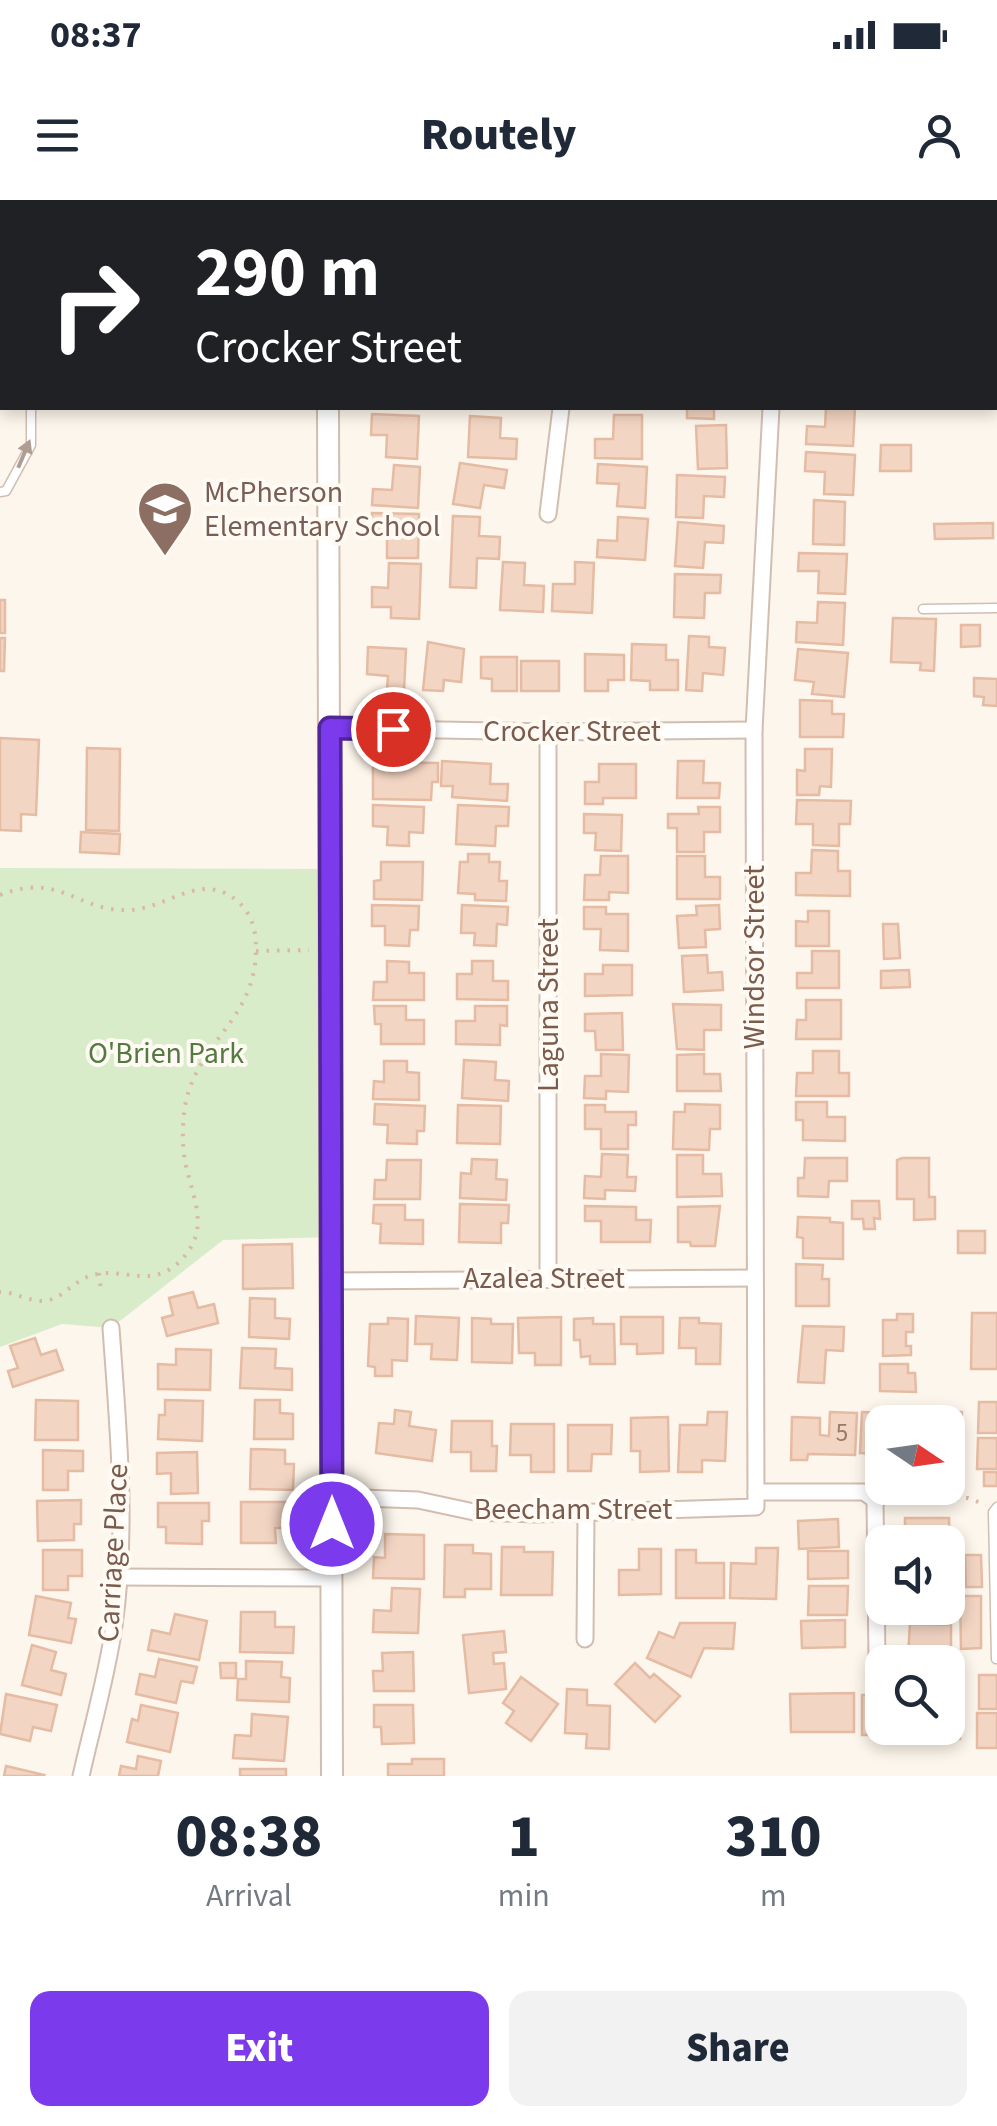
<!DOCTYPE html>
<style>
body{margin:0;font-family:"Source Sans 3",sans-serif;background:#f2f2f3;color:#1f2937;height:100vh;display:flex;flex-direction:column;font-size:38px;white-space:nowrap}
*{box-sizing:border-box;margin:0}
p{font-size:32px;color:#747a83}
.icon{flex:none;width:55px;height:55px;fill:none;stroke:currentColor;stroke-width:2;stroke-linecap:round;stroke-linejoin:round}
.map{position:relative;height:1576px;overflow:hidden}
.panel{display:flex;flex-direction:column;background:#fff;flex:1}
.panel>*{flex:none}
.top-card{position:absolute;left:0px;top:0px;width:998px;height:210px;box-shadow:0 5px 15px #0003;background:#202124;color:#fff;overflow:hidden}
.needle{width:65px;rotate:103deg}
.controls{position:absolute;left:865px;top:1205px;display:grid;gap:20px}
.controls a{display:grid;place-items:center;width:100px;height:100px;border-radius:20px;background:#fff;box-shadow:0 5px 15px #0003;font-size:50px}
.pin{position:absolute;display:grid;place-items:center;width:85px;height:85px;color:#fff;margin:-42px;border:5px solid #fff;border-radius:50%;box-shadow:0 2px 10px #0007}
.me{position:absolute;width:110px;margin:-55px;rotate:0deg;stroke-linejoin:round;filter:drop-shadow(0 0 8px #0008)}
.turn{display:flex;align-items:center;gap:35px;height:210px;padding:0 30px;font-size:45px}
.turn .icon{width:130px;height:130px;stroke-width:2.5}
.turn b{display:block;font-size:70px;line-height:85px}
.eta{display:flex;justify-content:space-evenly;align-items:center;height:170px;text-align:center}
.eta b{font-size:60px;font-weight:800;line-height:70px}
.primary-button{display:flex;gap:20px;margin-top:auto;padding:20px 30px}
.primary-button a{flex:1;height:115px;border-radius:20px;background:#7c3aed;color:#fff;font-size:40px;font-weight:800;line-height:115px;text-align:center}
.primary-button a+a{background:#f2f2f3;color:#1f2937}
.status{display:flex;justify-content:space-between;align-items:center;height:70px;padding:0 50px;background:#fff;direction:ltr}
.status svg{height:28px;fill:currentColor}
header{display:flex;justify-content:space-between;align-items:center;height:130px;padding:0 30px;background:#fff;font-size:45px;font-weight:800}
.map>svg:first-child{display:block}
</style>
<div class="status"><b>08:37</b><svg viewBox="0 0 49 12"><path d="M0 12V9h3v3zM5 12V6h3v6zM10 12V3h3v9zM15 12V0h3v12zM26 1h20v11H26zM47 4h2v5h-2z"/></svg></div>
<header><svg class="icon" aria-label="menu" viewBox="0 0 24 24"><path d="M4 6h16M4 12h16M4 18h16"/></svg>Routely<svg class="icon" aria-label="person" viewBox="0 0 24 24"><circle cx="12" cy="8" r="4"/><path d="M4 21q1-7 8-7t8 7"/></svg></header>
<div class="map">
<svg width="997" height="1576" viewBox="0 0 997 1576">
<rect width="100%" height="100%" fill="#fdf6ec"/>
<path fill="#d8ecc9" d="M0 668 331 669 332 1037 223 1040 111 1128 62 1124 0 1147Z"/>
<g fill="#f3d5c3" stroke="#e6bba3" stroke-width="2.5">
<path d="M687 208H714V219L687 218Z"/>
<path d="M826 208H855L853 246 806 244 807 226 825 227Z"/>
<path d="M372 214 419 216 417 259 386 257 387 235H371Z"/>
<path d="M614 215H642V259L595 258V239H613Z"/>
<path d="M470 216 501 218 500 238 517 239 516 259 468 257Z"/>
<path d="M726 225 727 268 698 269 696 226Z"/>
<path d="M881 245H911V271H880Z"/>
<path d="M806 252 855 255 853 295 824 294 825 272 805 271Z"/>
<path d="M460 263 507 270 504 288 484 285 480 308 453 304Z"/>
<path d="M598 264 647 267 645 308 617 306 619 284 597 283Z"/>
<path d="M394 265 420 267 418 308 372 305 373 289 392 290Z"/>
<path d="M677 275 725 277 724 297 704 296 703 318 676 317Z"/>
<path d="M814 300 845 302 844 345 813 344Z"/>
<path d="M372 313 419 314 418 358H387V334H371Z"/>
<path d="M453 316 480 317 479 336 500 337 499 359 477 358 476 388 450 387Z"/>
<path d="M618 317 648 319 645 360 597 357 598 340 617 341Z"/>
<path d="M678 322 724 326 723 343 705 342 703 368 675 366Z"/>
<path d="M993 323V338L935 339 934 324Z"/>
<path d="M799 353 847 354 845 394 818 393 819 371H798Z"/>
<path d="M503 362 525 363 524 385 544 386 543 412 500 410Z"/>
<path d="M575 362 594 363 592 413 552 411 553 384H575Z"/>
<path d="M389 363 421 364 419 419 391 418V407H372V387L388 388Z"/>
<path d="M675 374 721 375 720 393H705L704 418 674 417Z"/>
<rect x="0" y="400" width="5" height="33"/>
<path d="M818 402 845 403 843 445 796 442 797 422 817 423Z"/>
<path d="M893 418 936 419 934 471 920 470 921 463 891 462Z"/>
<path d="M961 425H980V446L961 447Z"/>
<path d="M689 436 709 437V447L725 448 723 475 703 473 702 491 686 490Z"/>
<path d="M0 438H5L4 471H0Z"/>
<path d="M428 442 464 449 461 482 444 480 443 491 423 490Z"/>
<path d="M632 444 666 445V460H678V490H650V481L631 480Z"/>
<path d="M368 447 406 449 404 491 387 490 388 476 367 474Z"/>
<path d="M798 449 848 453 844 497 812 494 814 482 795 480Z"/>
<path d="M585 454 624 455V480H608V491H585Z"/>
<path d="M481 457H517V491H492V479L481 478Z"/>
<rect x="521" y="461" width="38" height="30"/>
<path d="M974 478 997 479V506L983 505 984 497 974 496Z"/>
<path d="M800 500 832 501V514H844L843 537H800Z"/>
<path d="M0 538 39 540 36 615 21 614V631L0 630Z"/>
<path d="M87 548 120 549 119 631 86 630Z"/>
<path d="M805 549H832L831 587 820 586 819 595H797V570L805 571Z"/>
<path d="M442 561 491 564 490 584H508L507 601 452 597 453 586H441Z"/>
<path d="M678 561H704L703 583H720L719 598H677Z"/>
<path d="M373 562 438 563V582H432L431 600 373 599Z"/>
<path d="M599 564H636V598H603V604H585V582H599Z"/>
<path d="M797 600 851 601 850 624H839V646L813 645V624H796Z"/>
<path d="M373 605 424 607 423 633 409 632V646L387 645 388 627 373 626Z"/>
<path d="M458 605 509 607 508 626H496L495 646 456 644Z"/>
<path d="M698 607H720V632H704V652H677V628H668V614H699Z"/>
<path d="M584 614 622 615 621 651 595 650 596 633H584Z"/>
<path d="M81 632 120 634 119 654 80 652Z"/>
<path d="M812 650 838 651V671H850V696L796 695V673H811Z"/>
<path d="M468 654H489V662H500L499 681H507L506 701 475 700V694L458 693 460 662H468Z"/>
<path d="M601 656H628V693L609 692V700H584L585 675H600Z"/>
<path d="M677 656H705V677H720V699H677Z"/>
<path d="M381 662H423L422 700 374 699V681L381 680Z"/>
<path d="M372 705 419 706 418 730H410L409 746 385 745V726H372Z"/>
<path d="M462 705 508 707 507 725 497 724 496 746 474 745 475 733H461Z"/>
<path d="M719 705 720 729 705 730 706 747 679 748 677 716 697 715 696 706Z"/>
<path d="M584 707H606V714H628V751L600 750 601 729H584Z"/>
<path d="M808 711H829V746H796V721L808 722Z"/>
<path d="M883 724H898L900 758 884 759Z"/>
<path d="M812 751H839V788H797V773H812Z"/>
<path d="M707 755 708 773 722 772 723 790 684 792 682 756Z"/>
<path d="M387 761 409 762V773H424V800H373L374 782H387Z"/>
<path d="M472 761H493V781H508V800L457 799V774H472Z"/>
<path d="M603 765H632V795L585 796V774H603Z"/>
<path d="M909 770 910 787 881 788V771Z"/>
<path d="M806 800H841V839H796L797 820H806Z"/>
<path d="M673 804 721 805V830H704V850L677 849Z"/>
<path d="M374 806H406V820H424V844H381V824H375Z"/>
<path d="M475 806H507V826L500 825V845L456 844V821H475Z"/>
<path d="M622 813 623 850H596L595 831H585V814Z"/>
<path d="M813 851H839V873H849V896H796L797 873H813Z"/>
<path d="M601 854 629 855 628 892 606 891V899L584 898 585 876H601Z"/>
<path d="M704 854V874H720L721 891H677V855Z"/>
<path d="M464 860 496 862 495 880 509 881 508 901 462 898Z"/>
<path d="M384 861H407V872L419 873V900L373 899 374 881 384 882Z"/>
<path d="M796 902H827V917H845V941L803 940V920H796Z"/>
<path d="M375 904 425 906 424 931H417V944L387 943 388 925 374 924Z"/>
<path d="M685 904 720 905V929H710L709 950 673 949 674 912H685Z"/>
<path d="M458 905 501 906 500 944 457 943Z"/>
<path d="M585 905H605V912H636V925H628V949H601V929H585Z"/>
<path d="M602 954 628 955 627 977H636L635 991 605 990V999L584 998 585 976 601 977Z"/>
<path d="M677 955H703V974H721L722 996 677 997Z"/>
<path d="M805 958H847V981H829L828 997 798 996V978H804Z"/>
<path d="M902 958H929V997H935V1019L914 1020V999H897V960Z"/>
<path d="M472 959 497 960 496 979 507 980 506 1000 460 998 461 973 471 974Z"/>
<path d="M387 960H421L420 999H374L375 980H386Z"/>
<path d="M852 1001H879L880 1019 874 1018 875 1029H864L863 1019H852Z"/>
<path d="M460 1004 509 1005 508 1023H501V1043L459 1042Z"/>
<path d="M374 1005H405V1020H423V1044L380 1043 381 1024 373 1023Z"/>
<path d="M585 1006 636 1007V1020H651L650 1042H601V1021H585Z"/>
<path d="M720 1006 715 1046H691L690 1042H678V1007Z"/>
<path d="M798 1017 830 1018V1022L843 1023V1059L803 1058V1038L797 1037Z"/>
<rect x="958" y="1031" width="27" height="22"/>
<path d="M292 1044 293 1088 243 1089V1045Z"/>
<path d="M796 1064 823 1065 822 1079H829V1106H796Z"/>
<path d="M193 1092 198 1108 214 1104 218 1123 167 1136 162 1118 173 1115 169 1098Z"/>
<path d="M250 1098 275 1099V1118L290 1119 289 1139 249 1137Z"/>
<path d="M972 1113H997V1169H971Z"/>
<path d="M897 1114H913V1132H906V1146H911V1155L883 1156V1120H897Z"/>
<path d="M416 1116 459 1118 457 1160 431 1159 432 1144H415Z"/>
<path d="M561 1117V1165H535V1153H519L518 1118Z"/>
<path d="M621 1117H663V1153L637 1154V1144H621Z"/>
<path d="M388 1118 408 1119 407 1161 392 1160V1176H375V1167L368 1166 370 1124H388Z"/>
<path d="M472 1118 491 1119V1124H513L512 1163 472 1162Z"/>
<path d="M593 1118V1124H614L615 1164H590V1156L581 1157 580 1140H574V1119Z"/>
<path d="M680 1118H699V1123L721 1124 720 1164H696V1148H679Z"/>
<path d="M803 1126 844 1127 843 1151 826 1150 824 1183 798 1182Z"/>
<path d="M35 1138 41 1155 56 1150 63 1170 13 1187 8 1171 18 1168 10 1146Z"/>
<path d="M242 1148 276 1149 275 1168 292 1169V1190L240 1188Z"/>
<path d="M176 1149 211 1150 210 1190 158 1189V1164L176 1165Z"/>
<path d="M880 1164H908V1173H915L916 1192 880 1191Z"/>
<path d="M36 1200 78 1201V1240H35Z"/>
<path d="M165 1200 203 1201 202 1241 158 1239 159 1215H165Z"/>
<path d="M255 1200H280V1213L293 1214V1239H254Z"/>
<path d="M979 1202H997V1233H978Z"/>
<path d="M395 1210 411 1212 409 1226 436 1230 432 1261 376 1253 379 1223 394 1224Z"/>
<path d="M897 1210 962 1212 960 1255 948 1254V1222H897Z"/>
<path d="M708 1212H727L725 1261 702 1260V1272H678L680 1225H707Z"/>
<path d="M830 1212 857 1213 855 1255 808 1254 807 1260H791L792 1217 820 1218V1235L829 1236Z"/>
<path d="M862 1212 891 1213V1222H882V1254L860 1253Z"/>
<path d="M668 1217 669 1271 640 1272V1251H631V1218Z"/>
<path d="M452 1221H492V1246H497L496 1271H471V1252H451Z"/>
<path d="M511 1224H554V1272H531V1255H510Z"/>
<path d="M568 1225H612L611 1254H592L591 1271H568Z"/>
<path d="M978 1238H997V1269H977Z"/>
<path d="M251 1249 285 1250V1264H294L293 1290 250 1289Z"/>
<path d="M43 1250 83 1251V1271H68V1290H43Z"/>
<path d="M197 1252 198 1293 171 1294V1273L157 1274V1253Z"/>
<rect x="984" y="1272" width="13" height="14"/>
<path d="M81 1300V1324H74V1340L38 1341 37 1301Z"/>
<path d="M241 1302H293L294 1328H275L276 1343H241Z"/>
<path d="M158 1303H209V1321H202V1344L166 1343V1327H158Z"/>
<path d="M905 1318H949L950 1349 948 1342H911V1335H905Z"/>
<path d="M838 1319 839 1347 799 1349 798 1321Z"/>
<path d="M385 1334 424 1335V1379L373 1378 374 1357 385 1358Z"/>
<path d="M445 1345H473V1353L491 1354V1389H465V1397H444Z"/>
<path d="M502 1347H524V1352H553L552 1395H501Z"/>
<path d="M756 1348H778L776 1399 730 1398 731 1363 756 1364Z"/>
<path d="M639 1349H661V1394L619 1395V1370H639Z"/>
<path d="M43 1350H82V1376H68V1390H43Z"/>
<path d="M676 1350H696V1363H724V1398H676Z"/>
<path d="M808 1351H848V1378L808 1379Z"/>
<path d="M965 1355H981L982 1387H966Z"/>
<path d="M809 1386H848L847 1415H808Z"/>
<path d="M392 1388 420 1389 418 1433 373 1432 374 1410 391 1411Z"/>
<path d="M948 1393 949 1418H909V1408H948Z"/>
<path d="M36 1396 71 1403 68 1418 76 1419 71 1443 29 1435Z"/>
<path d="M960 1396H981V1448L961 1449Z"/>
<path d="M241 1412H275V1427H294L293 1453 240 1452Z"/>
<path d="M175 1414 207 1421 199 1460 148 1450 152 1430 170 1434Z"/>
<path d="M845 1420V1447L802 1448 801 1421Z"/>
<path d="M680 1423H735L733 1449 704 1448 691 1477 647 1458 659 1432 674 1438Z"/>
<path d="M910 1424 951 1425V1451L927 1450V1455H908Z"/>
<path d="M504 1431 506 1452 493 1453 494 1464 504 1463 506 1489 469 1493 463 1435Z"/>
<path d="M32 1445 56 1452 51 1470 66 1474 61 1495 22 1485Z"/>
<path d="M413 1452 414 1491H374L373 1471H383L382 1453Z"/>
<path d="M159 1459 197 1467 193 1483 181 1481 176 1503 136 1494 140 1474 155 1477Z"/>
<path d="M246 1461 282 1462 281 1477 290 1478 289 1502 237 1500 238 1479H246Z"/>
<path d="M220 1463H236V1478H221Z"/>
<path d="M635 1463 650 1478 654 1474 680 1496 655 1522 615 1484Z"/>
<rect x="979" y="1475" width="18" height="34"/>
<path d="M521 1477 558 1504 531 1541 506 1523 514 1511 503 1503Z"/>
<path d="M567 1489 587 1490V1505L610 1506 609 1549 586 1548 587 1534 565 1533Z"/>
<path d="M854 1493V1532H791L790 1494Z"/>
<path d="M6 1494 57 1505 51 1531 33 1527 30 1541 0 1534Z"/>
<path d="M862 1495H882V1528H893V1535H862Z"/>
<path d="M948 1498H960V1539H932V1528H948Z"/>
<path d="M141 1505 178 1513 170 1552 127 1542 132 1519 138 1521Z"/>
<path d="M374 1505H413L414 1543 382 1544 381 1527H374Z"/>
<rect x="977" y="1513" width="20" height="35"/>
<path d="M252 1514 288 1517 284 1561 233 1558 235 1535 251 1536Z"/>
<path d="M138 1556 161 1561 158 1576H119L121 1566 136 1569Z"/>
<path d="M412 1559H444V1576H388V1564H412Z"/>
<path d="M6 1566 44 1575 43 1576H4Z"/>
<rect x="240" y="1569" width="46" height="7"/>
</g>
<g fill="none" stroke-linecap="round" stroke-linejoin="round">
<g stroke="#d1beb0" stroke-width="11">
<g id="service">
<path d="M0 292 6 291 31 245V208"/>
<path d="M923 409 997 408"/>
<path d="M996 1459 993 1312 997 1307"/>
</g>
</g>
<g stroke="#d1beb0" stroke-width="19">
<g id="minor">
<path d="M576 2V0"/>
<path d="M779 2V0"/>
<path d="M0 128H2"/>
<path d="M548 314 561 208"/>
<path d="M330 528 548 532 754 530"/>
<path d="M548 532V1078"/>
<path d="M332 1081 755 1078"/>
<path d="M756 1292H864L875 1300 877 1459"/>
<path d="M332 1297 418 1300 474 1312 536 1314 756 1307 754 530 771 208"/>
<path d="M118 1377 331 1378"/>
<path d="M585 1439 586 1313"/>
<path d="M81 1576C92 1527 107 1476 114 1426 128 1328 118 1227 111 1128"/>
</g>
</g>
<g stroke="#d1beb0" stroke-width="24">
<g id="tertiary">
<path d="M329 2V0"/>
<path d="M328 208 332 1576"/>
</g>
</g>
<g stroke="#d9b8a5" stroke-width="4" stroke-dasharray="2.5 8" stroke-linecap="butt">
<path d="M0 695C62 671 77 713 131 710 157 708 180 691 204 689 219 688 235 696 244 708 254 721 256 734 256 750 255 821 197 841 185 906 182 925 182 948 186 966 195 1004 211 1033 177 1064 151 1087 125 1069 97 1074 76 1077 64 1099 44 1101 30 1102 15 1092 0 1092"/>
<path d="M256 751 309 750"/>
<path d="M99 1073 101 1091"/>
<path d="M894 1291 931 1301 968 1298 986 1305"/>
</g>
<use href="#service" stroke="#fff" stroke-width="8"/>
<use href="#minor" stroke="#fff" stroke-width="15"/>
<use href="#tertiary" stroke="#fff" stroke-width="20"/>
</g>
<defs><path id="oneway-solid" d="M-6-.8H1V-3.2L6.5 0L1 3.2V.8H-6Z" transform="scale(2.5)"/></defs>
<use fill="#af9d94" href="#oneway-solid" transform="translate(24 254) rotate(-67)"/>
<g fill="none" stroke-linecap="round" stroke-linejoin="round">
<g stroke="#51269a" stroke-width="25">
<path id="route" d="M332 1324 330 528 393 529"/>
</g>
<use href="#route" stroke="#7c3aed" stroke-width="18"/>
</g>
<defs>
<g id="school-pin" transform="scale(2.875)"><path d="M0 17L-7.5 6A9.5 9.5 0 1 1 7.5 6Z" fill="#8d6e63" stroke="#fffaf3"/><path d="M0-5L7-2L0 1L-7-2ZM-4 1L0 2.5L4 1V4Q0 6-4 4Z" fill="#fff"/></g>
</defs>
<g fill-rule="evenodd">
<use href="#school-pin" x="165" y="309"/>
</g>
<g text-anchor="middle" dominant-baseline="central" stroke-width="8" stroke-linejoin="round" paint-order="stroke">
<g font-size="25" fill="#987a6a">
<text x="842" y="1233">5</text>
</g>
<g font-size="30" fill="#785e54" stroke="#fffaf3" text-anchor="start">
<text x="204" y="292">McPherson<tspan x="204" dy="34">Elementary School</tspan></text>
</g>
<g font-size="30" fill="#7a5c4d" stroke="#fffaf3">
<text x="572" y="531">Crocker Street</text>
<text transform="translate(754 757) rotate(-90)">Windsor Street</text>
<text transform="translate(548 805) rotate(-90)">Laguna Street</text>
<text x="544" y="1078">Azalea Street</text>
<text x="573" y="1309">Beecham Street</text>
<text transform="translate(113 1353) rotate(-87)">Carriage Place</text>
</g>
<g font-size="30" fill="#537a41" stroke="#fffaf3">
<text x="166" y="853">O'Brien Park</text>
</g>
</g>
</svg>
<div class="controls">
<a><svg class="needle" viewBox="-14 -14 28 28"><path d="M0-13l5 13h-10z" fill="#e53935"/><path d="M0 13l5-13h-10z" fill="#747a83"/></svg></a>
<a><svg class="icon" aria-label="sound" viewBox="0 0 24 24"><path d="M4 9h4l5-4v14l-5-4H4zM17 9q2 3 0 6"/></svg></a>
<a><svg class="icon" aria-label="search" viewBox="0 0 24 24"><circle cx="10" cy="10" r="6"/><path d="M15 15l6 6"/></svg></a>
</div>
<div class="pin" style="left:393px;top:529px;background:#d93025"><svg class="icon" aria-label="arrive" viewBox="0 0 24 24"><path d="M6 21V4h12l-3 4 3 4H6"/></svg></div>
<svg class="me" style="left:332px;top:1324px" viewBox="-20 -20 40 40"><circle r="17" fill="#7c3aed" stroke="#fff" stroke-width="3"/><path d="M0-11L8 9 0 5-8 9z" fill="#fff"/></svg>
<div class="top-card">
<div class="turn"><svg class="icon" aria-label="right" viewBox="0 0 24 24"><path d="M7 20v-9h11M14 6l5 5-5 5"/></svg><div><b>290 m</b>Crocker Street</div></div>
</div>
</div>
<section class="panel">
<div class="eta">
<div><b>08:38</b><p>Arrival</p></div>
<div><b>1</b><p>min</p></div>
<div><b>310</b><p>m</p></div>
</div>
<div class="primary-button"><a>Exit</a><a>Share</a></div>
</section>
